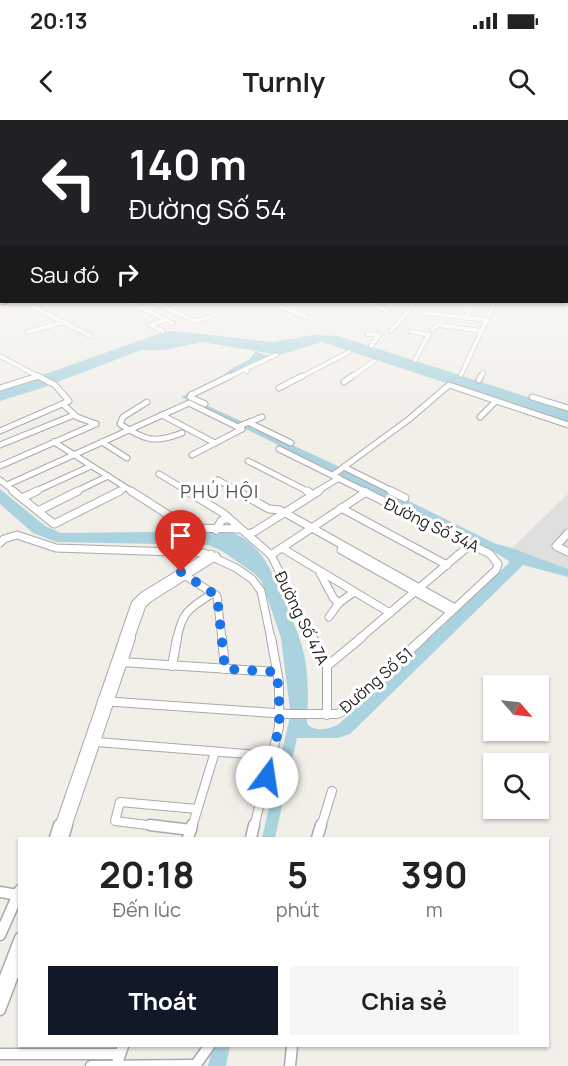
<!DOCTYPE html>
<html lang="vi">
<meta charset="utf-8">
<style>
body{margin:0;font-family:Manrope,sans-serif;background:#f6f6f6;color:#222;height:100vh;display:flex;flex-direction:column;font-size:22px;white-space:nowrap}
*{box-sizing:border-box;margin:0}
p{font-size:20px;color:#767676}
.icon{flex:none;width:33px;height:33px;fill:none;stroke:currentColor;stroke-width:2;stroke-linecap:round;stroke-linejoin:round}
.map{position:relative;flex:1;overflow:hidden}
.panel{position:absolute;left:18px;top:717px;width:531px;height:210px;display:flex;flex-direction:column;background:#fff;border-radius:0px;box-shadow:0 2px 4px #0004}
.panel>*{flex:none}
.banner{position:absolute;left:0px;top:0px;width:568px;height:183px;box-shadow:0 2px 4px #0004;background:#202124;color:#fff;overflow:hidden}
.needle{width:39px;rotate:118deg}
.tools{position:absolute;left:483px;top:555px;display:grid;gap:12px}
.tools a{display:grid;place-items:center;width:66px;height:66px;border-radius:0px;background:#fff;box-shadow:0 2px 4px #0004;font-size:30px}
.pin{position:absolute;display:grid;place-items:center;width:51px;height:51px;color:#fff;margin:-62px -26px;border-radius:50% 50% 50% 0;rotate:-45deg;box-shadow:0 0 6px #0007}
.pin .icon{rotate:45deg}
.me{position:absolute;width:66px;margin:-33px;rotate:14deg;stroke-linejoin:round;filter:drop-shadow(0 0 4px #0008)}
.turn{display:flex;align-items:center;gap:21px;height:126px;padding:0 30px;font-size:27px}
.turn .icon{width:78px;height:78px;stroke-width:2.5}
.turn b{display:block;font-size:42px;line-height:51px}
.then{display:flex;align-items:center;height:57px;padding:0 30px;background:#0003;gap:12px;font-size:22px}
.eta{display:flex;justify-content:space-evenly;align-items:center;height:102px;text-align:center}
.eta b{font-size:36px;font-weight:700;line-height:42px}
.primary-button{display:flex;gap:12px;margin-top:auto;padding:12px 30px}
.primary-button a{flex:1;height:69px;border-radius:0px;background:#111827;color:#fff;font-size:24px;font-weight:700;line-height:69px;text-align:center}
.primary-button a+a{background:#f6f6f6;color:#222}
.status{display:flex;justify-content:space-between;align-items:center;height:42px;padding:0 30px;background:#fff;direction:ltr}
.status svg{height:16px;fill:currentColor}
header{display:flex;justify-content:space-between;align-items:center;height:78px;padding:0 30px;background:#fff;font-size:27px;font-weight:700}
.map>svg:first-child{display:block}
</style>
<div class="status"><b>20:13</b><svg viewBox="0 0 49 12"><path d="M0 12V9h3v3zM5 12V6h3v6zM10 12V3h3v9zM15 12V0h3v12zM26 1h20v11H26zM47 4h2v5h-2z"/></svg></div>
<header><svg class="icon" aria-label="back" viewBox="0 0 24 24"><path d="M15 5l-7 7 7 7"/></svg>Turnly<svg class="icon" aria-label="search" viewBox="0 0 24 24"><circle cx="10" cy="10" r="6"/><path d="M15 15l6 6"/></svg></header>
<div class="map">
<svg width="568" height="946" viewBox="0 0 568 946">
<rect width="100%" height="100%" fill="#f2efe9"/>
<path fill="#e0dfdf" d="M568 374V449L512 428Z"/>
<g fill="#aad3df">
<path d="M174 211 272 222 314 215 338 216 568 290V303L322 222 279 235 202 222 165 230H141L42 268 0 281V270L164 212Z"/>
<path d="M255 232 272 236 189 277 342 348 496 424 512 428 568 449V457L523 445 350 614 338 618H297L275 718H262L289 601 290 590 281 518 262 462 255 454 222 431 208 425 56 422 33 413 0 384V369L45 406 61 413 225 411C240 413 253 424 262 436 273 450 301 516 304 534 309 557 308 579 307 603L309 606C320 612 329 609 339 604L508 444 509 441 491 430 181 277 227 253C235 243 248 245 255 232Z"/>
<path d="M213 926H230L226 946H208Z"/>
</g>
<g fill="none" stroke-linecap="round" stroke-linejoin="round">
<g stroke="#a9a9a9" stroke-width="5">
<g id="minor-far4">
<path d="M23 182 91 216"/>
<path d="M129 182 173 203"/>
<path d="M153 182 195 201 209 197"/>
<path d="M270 182 306 197"/>
<path d="M368 182 388 191"/>
<path d="M425 193 487 200"/>
<path d="M464 199 475 182"/>
<path d="M432 210 438 205 482 211"/>
<path d="M163 211 150 205 166 200"/>
<path d="M391 211 416 182"/>
<path d="M410 211 428 215"/>
<path d="M28 212 64 202"/>
<path d="M367 214 379 215 371 226"/>
<path d="M0 236 41 258"/>
<path d="M415 240 429 214"/>
<path d="M247 251 245 249 276 235"/>
<path d="M461 255 495 182"/>
<path d="M33 258 39 256"/>
<path d="M227 258 245 249"/>
<path d="M299 258 349 232"/>
<path d="M350 258 374 241"/>
<path d="M480 258 483 253"/>
</g>
</g>
<g stroke="#a9a9a9" stroke-width="7">
<g id="minor-far3">
<path d="M479 260 481 256"/>
<path d="M344 262 352 256"/>
<path d="M0 268 38 256"/>
<path d="M279 268 302 256"/>
<path d="M191 275 230 256"/>
<path d="M191 275 190 277 205 284"/>
<path d="M532 277 568 288"/>
<path d="M147 282 123 297 120 304C144 320 154 324 182 313"/>
<path d="M64 285 77 297 96 304"/>
<path d="M162 295 215 323"/>
<path d="M480 297 496 281"/>
<path d="M250 303 291 323"/>
<path d="M237 307 262 297"/>
<path d="M0 311 69 281 55 265 38 256"/>
<path d="M54 322 133 372"/>
<path d="M102 322 127 338"/>
<path d="M0 325 74 295"/>
<path d="M279 329 366 372"/>
<path d="M192 335 242 309"/>
<path d="M248 341 309 372"/>
<path d="M0 346 96 304"/>
<path d="M344 347 394 372"/>
<path d="M159 354 189 372"/>
<path d="M333 355 408 300 449 265 568 305"/>
<path d="M0 360 15 372"/>
<path d="M218 360 240 372"/>
<path d="M7 365 189 283 242 309"/>
<path d="M34 372 91 346"/>
<path d="M75 372 108 356"/>
<path d="M117 372 126 368"/>
<path d="M316 372 339 358"/>
</g>
</g>
<g stroke="#a9a9a9" stroke-width="9">
<g id="minor-far2">
<path d="M13 371 54 404 120 371"/>
<path d="M131 371 189 408 241 409"/>
<path d="M187 371 223 393 271 435 313 519"/>
<path d="M237 371 269 389 280 390 455 488"/>
<path d="M307 371 309 372"/>
<path d="M363 371 490 434 498 444 496 450 422 519"/>
<path d="M391 371 405 378"/>
<path d="M22 378 37 371"/>
<path d="M341 388 447 445"/>
<path d="M38 391 78 371"/>
<path d="M216 410 221 401 228 398"/>
<path d="M568 413 556 426 568 432"/>
<path d="M247 414 254 412 319 371"/>
<path d="M0 423 4 419 17 415 56 428 204 433 236 448 252 459 261 471 271 519"/>
<path d="M282 428 390 493"/>
<path d="M341 430 451 492"/>
<path d="M271 435 366 372"/>
<path d="M320 453 334 479 339 483 354 472"/>
<path d="M183 454 217 476 222 519"/>
<path d="M329 497 339 483"/>
<path d="M123 519 135 484 143 476 211 434"/>
<path d="M130 519 142 485 148 479 216 436"/>
<path d="M177 519C182 491 190 488 213 473"/>
<path d="M359 519 471 424"/>
</g>
</g>
<g stroke="#a9a9a9" stroke-width="10">
<g id="minor-far1">
<path d="M222 518 225 549"/>
<path d="M313 518 327 546V595"/>
<path d="M121 542 277 552"/>
<path d="M172 546 177 518"/>
<path d="M327 546 361 518"/>
<path d="M102 581 288 594H337L344 591 423 518"/>
<path d="M97 622 272 636"/>
<path d="M59 707 124 518"/>
<path d="M67 707 131 518"/>
<path d="M163 707 115 701 120 682 197 689"/>
<path d="M192 707 215 632"/>
<path d="M254 707 279 607V562L271 518"/>
<path d="M321 707 332 671"/>
</g>
</g>
<g stroke="#a9a9a9" stroke-width="13">
<g id="minor">
<path d="M150 705 191 710"/>
<path d="M55 718 59 705"/>
<path d="M63 718 67 705"/>
<path d="M188 718 192 705"/>
<path d="M251 718 254 705"/>
<path d="M317 718 321 705"/>
<path d="M0 772 18 775"/>
<path d="M0 815 20 770"/>
<path d="M0 870 20 818"/>
<path d="M0 890 20 837"/>
<path d="M0 934H120"/>
<path d="M91 946 195 945"/>
<path d="M116 946 123 926"/>
<path d="M195 946 209 926"/>
<path d="M290 946 292 926"/>
</g>
</g>
<g stroke="#dc2a67" stroke-width="2">
<path id="highway" d="M4 182H10L0 185V183Z"/>
</g>
<use href="#minor-far4" stroke="#fff" stroke-width="4"/>
<use href="#minor-far3" stroke="#fff" stroke-width="5"/>
<use href="#minor-far2" stroke="#fff" stroke-width="7"/>
<use href="#minor-far1" stroke="#fff" stroke-width="8"/>
<use href="#minor" stroke="#fff" stroke-width="10"/>
<use href="#highway" fill="#e892a2" fill-rule="evenodd"/>
</g>
<linearGradient id="sky" x2="0" y2="1"><stop stop-color="#8fc0e4"/><stop offset="0.56" stop-color="#f9f8f5"/><stop offset="1" stop-color="#f9f8f5" stop-opacity="0"/></linearGradient>
<rect width="568" height="300" fill="url(#sky)"/>
<g fill="none" stroke-linecap="round" stroke-linejoin="round">
<path stroke="#1a73e8" stroke-width="10" stroke-dasharray="0 18" d="M181 452 217 476 225 549 277 552 280 594 277 616 267 657"/>
</g>
<g text-anchor="middle" dominant-baseline="central" stroke-width="6" stroke-linejoin="round" paint-order="stroke">
<g font-size="16" fill="#222" stroke="#fff">
<text transform="translate(432 405) rotate(26)">Đường Số 34A</text>
<text transform="translate(302 498) rotate(64)">Đường Số 47A</text>
<text transform="translate(376 560) rotate(-41)">Đường Số 51</text>
</g>
<g font-size="18" letter-spacing="1.5" fill="#555" stroke="#fff">
<text x="220" y="371">PHÚ HỘI</text>
</g>
</g>
</svg>
<div class="tools">
<a><svg class="needle" viewBox="-14 -14 28 28"><path d="M0-13l5 13h-10z" fill="#e53935"/><path d="M0 13l5-13h-10z" fill="#767676"/></svg></a>
<a><svg class="icon" aria-label="search" viewBox="0 0 24 24"><circle cx="10" cy="10" r="6"/><path d="M15 15l6 6"/></svg></a>
</div>
<div class="pin" style="left:181px;top:452px;background:#d93025"><svg class="icon" aria-label="arrive" viewBox="0 0 24 24"><path d="M6 21V4h12l-3 4 3 4H6"/></svg></div>
<svg class="me" style="left:267px;top:657px" viewBox="-20 -20 40 40"><circle r="19" fill="#fff"/><path d="M0-13L10 11 0 6-10 11z" fill="#1a73e8"/></svg>
<div class="banner">
<div class="turn"><svg class="icon" aria-label="left" viewBox="0 0 24 24"><path d="M17 20v-9H6M10 6l-5 5 5 5"/></svg><div><b>140 m</b>Đường Số 54</div></div>
<div class="then">Sau đó<svg class="icon" aria-label="right" viewBox="0 0 24 24"><path d="M7 20v-9h11M14 6l5 5-5 5"/></svg></div>
</div>
<section class="panel">
<div class="eta">
<div><b>20:18</b><p>Đến lúc</p></div>
<div><b>5</b><p>phút</p></div>
<div><b>390</b><p>m</p></div>
</div>
<div class="primary-button"><a>Thoát</a><a>Chia sẻ</a></div>
</section>
</div>
